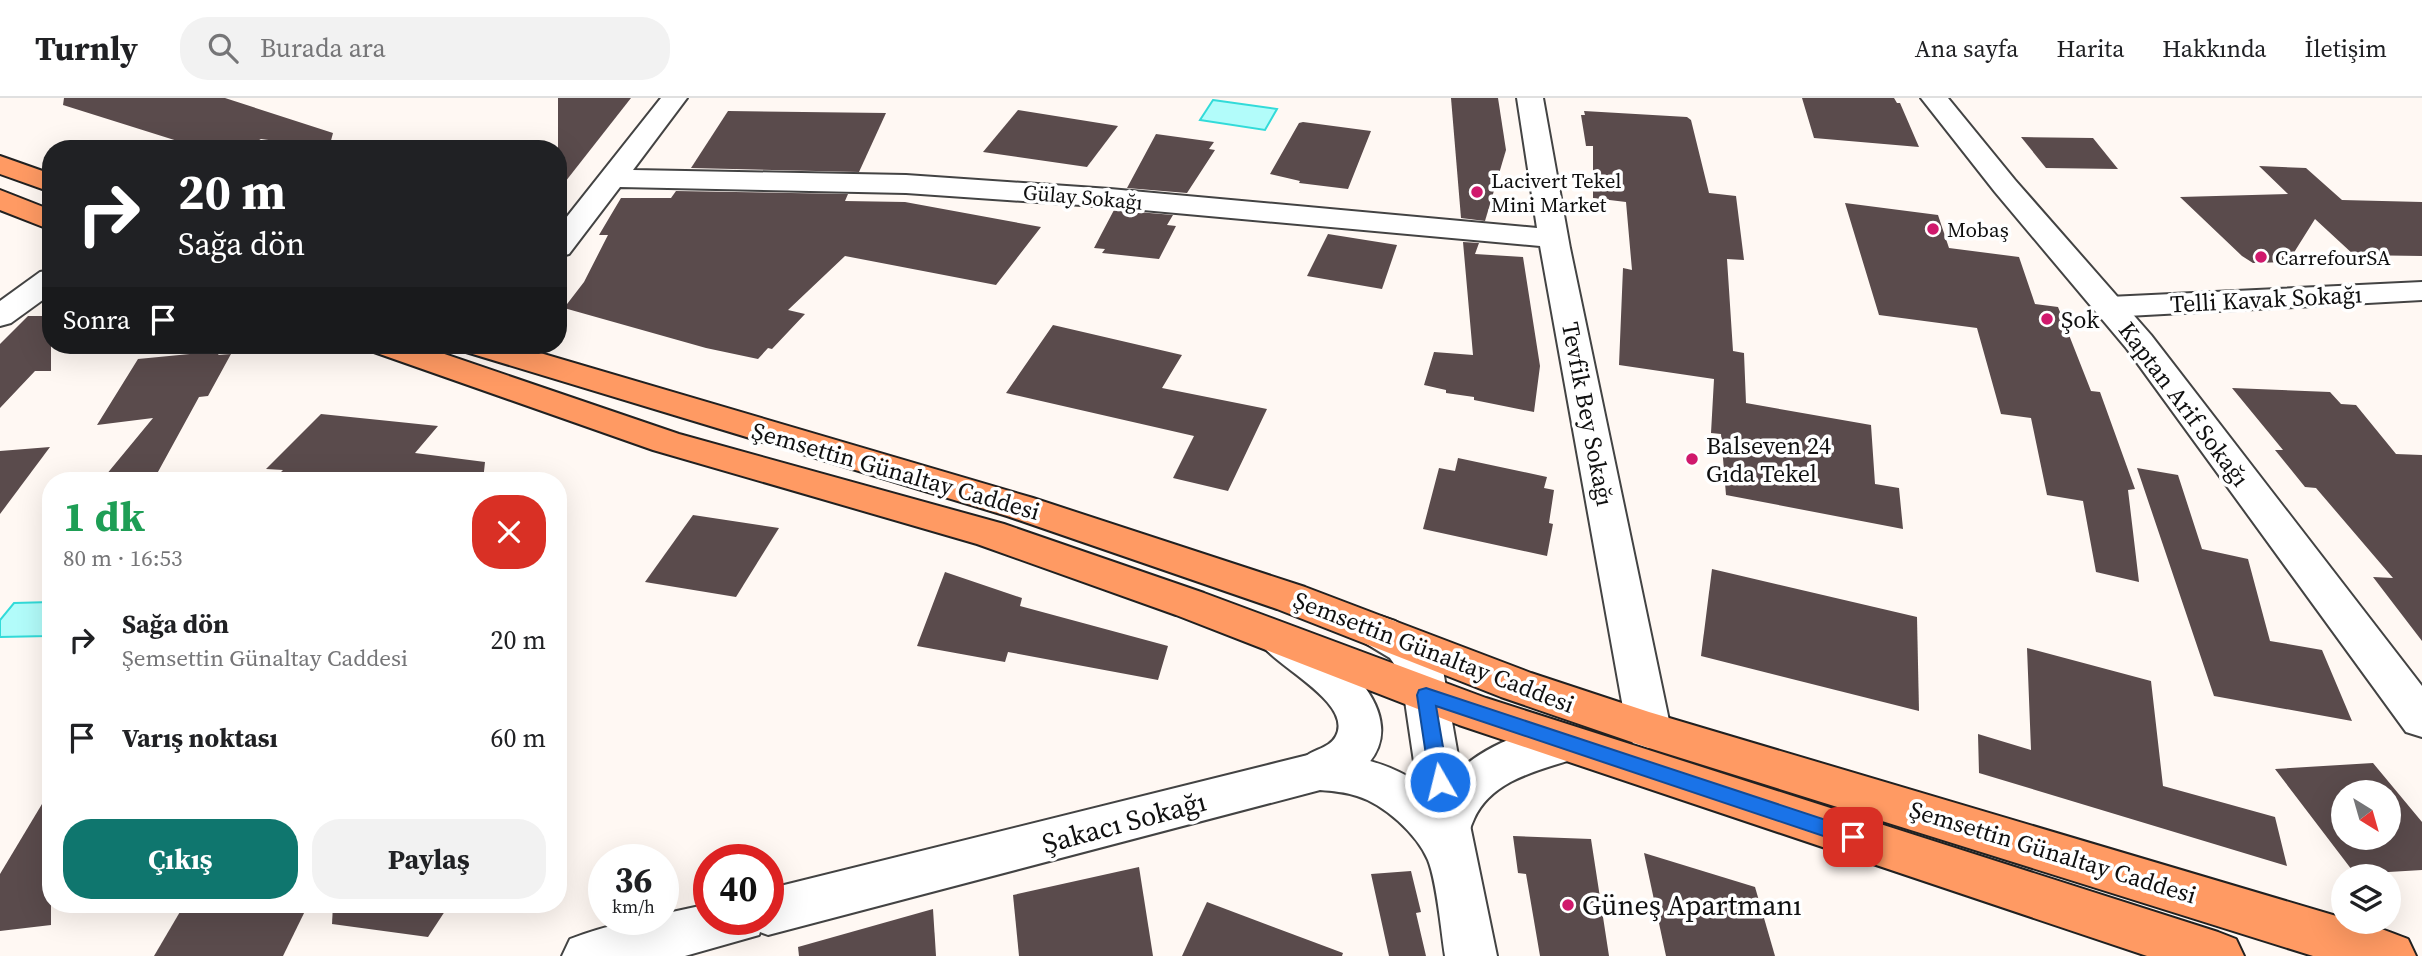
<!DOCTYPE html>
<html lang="tr">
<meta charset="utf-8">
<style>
body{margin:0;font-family:"Source Serif 4",serif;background:#f2f2f2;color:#202124;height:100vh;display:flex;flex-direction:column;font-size:26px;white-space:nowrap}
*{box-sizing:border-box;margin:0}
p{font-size:23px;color:#757577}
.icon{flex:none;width:38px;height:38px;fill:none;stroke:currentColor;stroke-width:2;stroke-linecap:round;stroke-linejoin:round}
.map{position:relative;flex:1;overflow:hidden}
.side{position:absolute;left:42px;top:374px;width:525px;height:441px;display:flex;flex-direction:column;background:#fff;border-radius:28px;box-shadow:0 7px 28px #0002}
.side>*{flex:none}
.guide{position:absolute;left:42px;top:42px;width:525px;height:214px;border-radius:28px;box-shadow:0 7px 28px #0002;background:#202124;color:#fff;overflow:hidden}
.needle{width:46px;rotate:143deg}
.tools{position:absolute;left:2331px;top:682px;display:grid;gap:14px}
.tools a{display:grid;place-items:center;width:70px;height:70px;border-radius:50%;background:#fff;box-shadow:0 7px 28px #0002;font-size:35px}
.speed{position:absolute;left:588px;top:746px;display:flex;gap:14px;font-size:35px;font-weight:700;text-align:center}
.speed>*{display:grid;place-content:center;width:91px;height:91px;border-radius:50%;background:#fff;box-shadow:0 7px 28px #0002;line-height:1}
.speed small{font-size:18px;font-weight:400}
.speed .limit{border:10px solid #d22;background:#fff;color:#111}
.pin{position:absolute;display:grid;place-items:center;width:60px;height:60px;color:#fff;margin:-30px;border-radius:14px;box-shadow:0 4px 10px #0006}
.me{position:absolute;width:77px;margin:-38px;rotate:352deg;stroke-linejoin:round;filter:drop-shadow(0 0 5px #0008)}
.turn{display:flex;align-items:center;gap:24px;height:147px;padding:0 21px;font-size:32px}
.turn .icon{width:91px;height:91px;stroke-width:2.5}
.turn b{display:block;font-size:49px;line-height:60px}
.then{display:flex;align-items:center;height:66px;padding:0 21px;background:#0003;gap:14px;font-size:26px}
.round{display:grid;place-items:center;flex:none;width:74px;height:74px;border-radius:28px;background:#f2f2f2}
.head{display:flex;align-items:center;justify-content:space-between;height:119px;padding:0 21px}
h1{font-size:42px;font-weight:700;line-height:52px;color:#1e9e55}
.primary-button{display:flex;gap:14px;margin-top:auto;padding:14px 21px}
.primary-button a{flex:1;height:80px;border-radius:28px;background:#0f766e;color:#fff;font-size:28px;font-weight:700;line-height:80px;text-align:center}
.primary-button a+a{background:#f2f2f2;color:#202124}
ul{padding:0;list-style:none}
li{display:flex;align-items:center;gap:21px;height:98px;padding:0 21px}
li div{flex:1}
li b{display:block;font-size:26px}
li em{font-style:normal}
header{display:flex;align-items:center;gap:42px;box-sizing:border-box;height:98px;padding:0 35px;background:#fff;border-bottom:2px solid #e0e0e0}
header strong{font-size:33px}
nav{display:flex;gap:38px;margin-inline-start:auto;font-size:24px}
.search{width:490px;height:63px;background:#f2f2f2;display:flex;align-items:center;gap:18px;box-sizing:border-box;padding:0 24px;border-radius:28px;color:#757577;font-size:26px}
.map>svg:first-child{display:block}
</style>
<header>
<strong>Turnly</strong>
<div class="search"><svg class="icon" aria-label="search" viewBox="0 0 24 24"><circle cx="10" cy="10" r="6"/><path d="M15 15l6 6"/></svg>Burada ara</div>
<nav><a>Ana sayfa</a><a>Harita</a><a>Hakkında</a><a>İletişim</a></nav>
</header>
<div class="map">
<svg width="2422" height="858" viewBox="0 0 2422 858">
<rect width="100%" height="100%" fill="#fff8f3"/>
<g fill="#b2fcfa" stroke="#32dbd9" stroke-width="2">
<path d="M1213 2 1277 11 1265 32 1200 22Z"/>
<path d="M51 504V534L48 538 0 539V522L14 505Z"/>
</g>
<g fill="#5a4b4c" fill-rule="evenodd">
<path d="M64 0H225L333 35 329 50 261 41 242 51H203L63 7Z"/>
<path d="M558 0H631L558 93Z"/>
<path d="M1451 0H1498L1506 52 1485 123 1461 120Z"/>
<path d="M1802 0H1894L1897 5H1900L1919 49 1814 40Z"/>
<path d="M1018 12 1118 28 1087 69 983 54Z"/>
<path d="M728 13 886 15 859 74 691 70Z"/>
<path d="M1584 13 1687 19 1691 22 1709 95 1736 98 1744 162 1727 161 1733 253 1744 255 1746 305 1871 327 1875 386 1899 390 1903 431 1726 397 1721 336 1711 335 1714 281 1619 267 1623 170 1632 172 1626 104 1593 100V48H1586L1581 17H1585Z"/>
<path d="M1303 24 1371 33 1348 91 1299 85 1300 83 1270 76 1299 25Z"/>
<path d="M1156 36 1214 44 1209 51 1215 52 1187 95 1127 90Z"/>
<path d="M2021 39 2093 40 2118 71 2046 70Z"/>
<path d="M2259 68 2306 70 2342 102 2422 104V158L2354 157 2315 121 2288 164 2253 165 2242 158 2180 99 2288 96Z"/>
<path d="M676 93 848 96 845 103 905 104 1041 129 996 187 845 158 788 212 805 216 772 251 768 250 758 261 706 250 564 210 584 184 608 137H599L621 100H671Z"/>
<path d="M1845 105 1938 117 1949 150 2019 159 2035 206 2058 209 2091 293 2100 294 2135 391 2128 392 2139 484 2096 474 2083 403 2047 397 2031 320 2001 316 1977 230 1879 217Z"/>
<path d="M1114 112 1173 117 1167 127 1176 128 1159 161 1102 155 1105 151 1094 150Z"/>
<path d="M1328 136 1397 147 1382 191 1307 178Z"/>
<path d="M1463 144 1479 145 1475 156 1523 159 1540 268 1534 314 1474 302V299L1446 295V292L1424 287 1434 254 1473 257Z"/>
<path d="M28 218H51V273H35L0 310V246Z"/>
<path d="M1053 227 1182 257 1162 290 1267 311 1228 393 1173 380 1194 338 1006 295Z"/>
<path d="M221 253 218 257 231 256 208 298 199 299 153 383H101L153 320 97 327 138 261Z"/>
<path d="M2232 290 2330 294 2341 306 2356 307 2396 356 2422 357V543L2373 479 2393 480 2316 390 2305 389 2275 352H2283Z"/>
<path d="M321 316 438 328 415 355 485 364 483 383H272L283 372 266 371Z"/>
<path d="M50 349 0 416V353Z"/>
<path d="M1458 360 1547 379 1544 390 1554 392 1549 425 1553 426 1547 458 1423 431 1439 370 1455 373Z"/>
<path d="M2137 370 2178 377 2202 451 2248 461 2270 543 2322 552 2352 623 2214 598Z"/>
<path d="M693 417 779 430 736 499 645 484Z"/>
<path d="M1712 471 1917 519 1919 613 1701 558Z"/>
<path d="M945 474 1022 500 1020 508 1168 548 1158 582 1008 554 1005 564 917 548Z"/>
<path d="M2027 550 2151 583 2163 688 2275 719 2287 768 1979 675 1978 636 2031 652Z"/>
<path d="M2373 665 2422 724V772L2355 776 2275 671ZM2343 695H2389V740H2343Z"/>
<path d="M51 691V827L0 833V776Z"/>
<path d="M1513 738 1591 741 1609 858H1540L1526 776 1518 775Z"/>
<path d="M1644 755 1755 789 1775 858H1666Z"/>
<path d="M1139 769 1153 858H1019L1013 797Z"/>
<path d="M1411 773 1421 814 1416 815 1426 858H1389L1371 776Z"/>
<path d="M1207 804 1343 855 1342 858H1182Z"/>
<path d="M184 807H308L283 858H154Z"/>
<path d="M333 807H449L428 839 332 826Z"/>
<path d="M933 811 936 858H799L798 849Z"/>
</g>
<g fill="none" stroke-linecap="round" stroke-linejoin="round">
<g stroke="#434343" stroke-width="4">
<g id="minor">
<path d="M661 0H687L633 72 906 77 1110 91 1537 130 1517 0H1543L1570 150 1671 632 1665 645 1649 650 1633 645 1627 632 1540 148 1110 109 906 95 620 89 569 156 558 159V130Z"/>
<path d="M2422 184V202L2109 219 2098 216 2093 209 2098 202 2109 199Z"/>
<path d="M1280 527C1330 543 1420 617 1363 671 1352 681 1334 687 1320 692L1304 687 1297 673C1299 669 1301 662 1305 659 1314 651 1330 650 1336 638 1354 604 1272 567 1259 543L1265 532Z"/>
<path d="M1567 627 1583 632 1589 645 1583 658C1546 671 1493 679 1474 721 1470 729 1468 738 1464 747L1447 753 1430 747 1423 732C1444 665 1501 636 1567 627Z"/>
</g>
</g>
<g stroke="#434343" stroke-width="4">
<g id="tertiary">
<path d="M1921 0H1948L2015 82 2151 237 2422 588V639L2406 634 2127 251 1995 94Z"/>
<path d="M51 172V196L11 225 0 228V203L40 174Z"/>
<path d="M1380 518 1395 523 1420 538 1443 572 1471 732 1497 858H1445C1441 833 1437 784 1428 762 1417 736 1384 706 1357 698 1345 694 1333 693 1320 692L768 837 760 834 759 837 685 858H562L570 841C599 830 632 821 663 821V816L709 806V821H768V791L1320 654C1354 657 1388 665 1417 684L1401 576 1390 560 1365 545 1359 534 1365 523Z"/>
</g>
</g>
<g stroke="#212121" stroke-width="4">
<g id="primary">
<path d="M0 58 51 76V94L0 76Z"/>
<path d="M0 92 51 112V132L0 112Z"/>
<path d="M369 247H418L679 336 1004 426 1204 495 1486 600 2218 834 2236 841 2244 858H2147L1459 627 1176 517 977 446 653 352 374 254Z"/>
<path d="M461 247H513L1033 400 1305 489 1531 575 1649 614 2343 820V824C2366 824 2387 833 2408 841L2416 858H2313L1649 650 1501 599 1277 511 1007 418 466 254Z"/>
</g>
</g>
<use href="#minor" fill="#fff" fill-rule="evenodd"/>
<use href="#tertiary" fill="#fff" fill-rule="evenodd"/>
<use href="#primary" fill="#ff9a63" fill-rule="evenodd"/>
</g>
<path fill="#1a73e8" stroke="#114b97" stroke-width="2" d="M1426 590 1853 731 1860 733 1863 739 1860 745 1853 748 1436 608 1449 684 1447 690 1440 692 1433 690 1430 684 1417 597 1419 592Z"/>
<g fill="#d0196c" stroke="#fff" stroke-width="2.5">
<circle cx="1477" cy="94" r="7"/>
<circle cx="1933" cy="131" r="7"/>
<circle cx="2261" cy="159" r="7"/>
<circle cx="2047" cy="221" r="7"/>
<circle cx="1692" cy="361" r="7"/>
<circle cx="1568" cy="807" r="7"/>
</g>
<g text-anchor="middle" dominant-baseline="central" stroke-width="7" stroke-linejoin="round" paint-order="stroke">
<g font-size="21" fill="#101010" stroke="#fff" text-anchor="start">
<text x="1491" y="82">Lacivert Tekel<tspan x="1491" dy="24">Mini Market</tspan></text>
<text x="1947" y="131">Mobaş</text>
<text x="2275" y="159">CarrefourSA</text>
</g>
<g font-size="21" fill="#101010" stroke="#fff">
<text transform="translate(1083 99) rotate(5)">Gülay Sokağı</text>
</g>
<g font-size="24" fill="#101010" stroke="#fff">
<text transform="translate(2266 201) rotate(-3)">Telli Kavak Sokağı</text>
<text transform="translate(2184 306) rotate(53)">Kaptan Arif Sokağı</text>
<text transform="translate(1588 316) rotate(79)">Tevfik Bey Sokağı</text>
<text transform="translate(896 373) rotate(16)">Şemsettin Günaltay Caddesi</text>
<text transform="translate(1434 554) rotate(21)">Şemsettin Günaltay Caddesi</text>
<text transform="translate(2053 754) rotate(17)">Şemsettin Günaltay Caddesi</text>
</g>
<g font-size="24" fill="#101010" stroke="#fff" text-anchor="start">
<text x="2061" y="221">Şok</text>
<text x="1706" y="347">Balseven 24<tspan x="1706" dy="28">Gıda Tekel</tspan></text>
</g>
<g font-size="28" fill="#101010" stroke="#fff">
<text transform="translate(1124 724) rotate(-15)">Şakacı Sokağı</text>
</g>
<g font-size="28" fill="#101010" stroke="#fff" text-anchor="start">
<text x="1582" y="807">Güneş Apartmanı</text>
</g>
</g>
</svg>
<div class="tools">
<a><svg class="needle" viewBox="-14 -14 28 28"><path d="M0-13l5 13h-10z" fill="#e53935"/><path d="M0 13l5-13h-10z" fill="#757577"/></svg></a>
<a><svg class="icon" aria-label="layers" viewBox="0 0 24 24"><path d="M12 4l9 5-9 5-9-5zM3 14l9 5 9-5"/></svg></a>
</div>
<div class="speed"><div>36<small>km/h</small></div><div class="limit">40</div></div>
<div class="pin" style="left:1853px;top:739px;background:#d93025"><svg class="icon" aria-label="arrive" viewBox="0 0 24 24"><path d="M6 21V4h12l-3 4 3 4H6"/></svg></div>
<svg class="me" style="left:1440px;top:684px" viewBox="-20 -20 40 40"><circle r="17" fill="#1a73e8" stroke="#fff" stroke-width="3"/><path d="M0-11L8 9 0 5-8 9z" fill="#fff"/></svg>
<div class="guide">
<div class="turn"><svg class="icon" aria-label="right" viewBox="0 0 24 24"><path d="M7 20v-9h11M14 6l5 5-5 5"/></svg><div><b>20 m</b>Sağa dön</div></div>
<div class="then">Sonra<svg class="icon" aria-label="arrive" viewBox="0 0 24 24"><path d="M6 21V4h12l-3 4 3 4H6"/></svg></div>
</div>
<section class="side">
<div class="head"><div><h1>1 dk</h1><p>80 m · 16:53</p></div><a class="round" style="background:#d93025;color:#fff"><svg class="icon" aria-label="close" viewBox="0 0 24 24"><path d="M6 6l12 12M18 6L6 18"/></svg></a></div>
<ul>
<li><svg class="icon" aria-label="right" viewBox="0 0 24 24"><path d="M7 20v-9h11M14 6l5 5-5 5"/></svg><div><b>Sağa dön</b><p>Şemsettin Günaltay Caddesi</p></div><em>20 m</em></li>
<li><svg class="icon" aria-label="arrive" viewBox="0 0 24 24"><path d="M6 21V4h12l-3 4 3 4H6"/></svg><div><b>Varış noktası</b></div><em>60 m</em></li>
</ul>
<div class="primary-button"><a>Çıkış</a><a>Paylaş</a></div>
</section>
</div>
